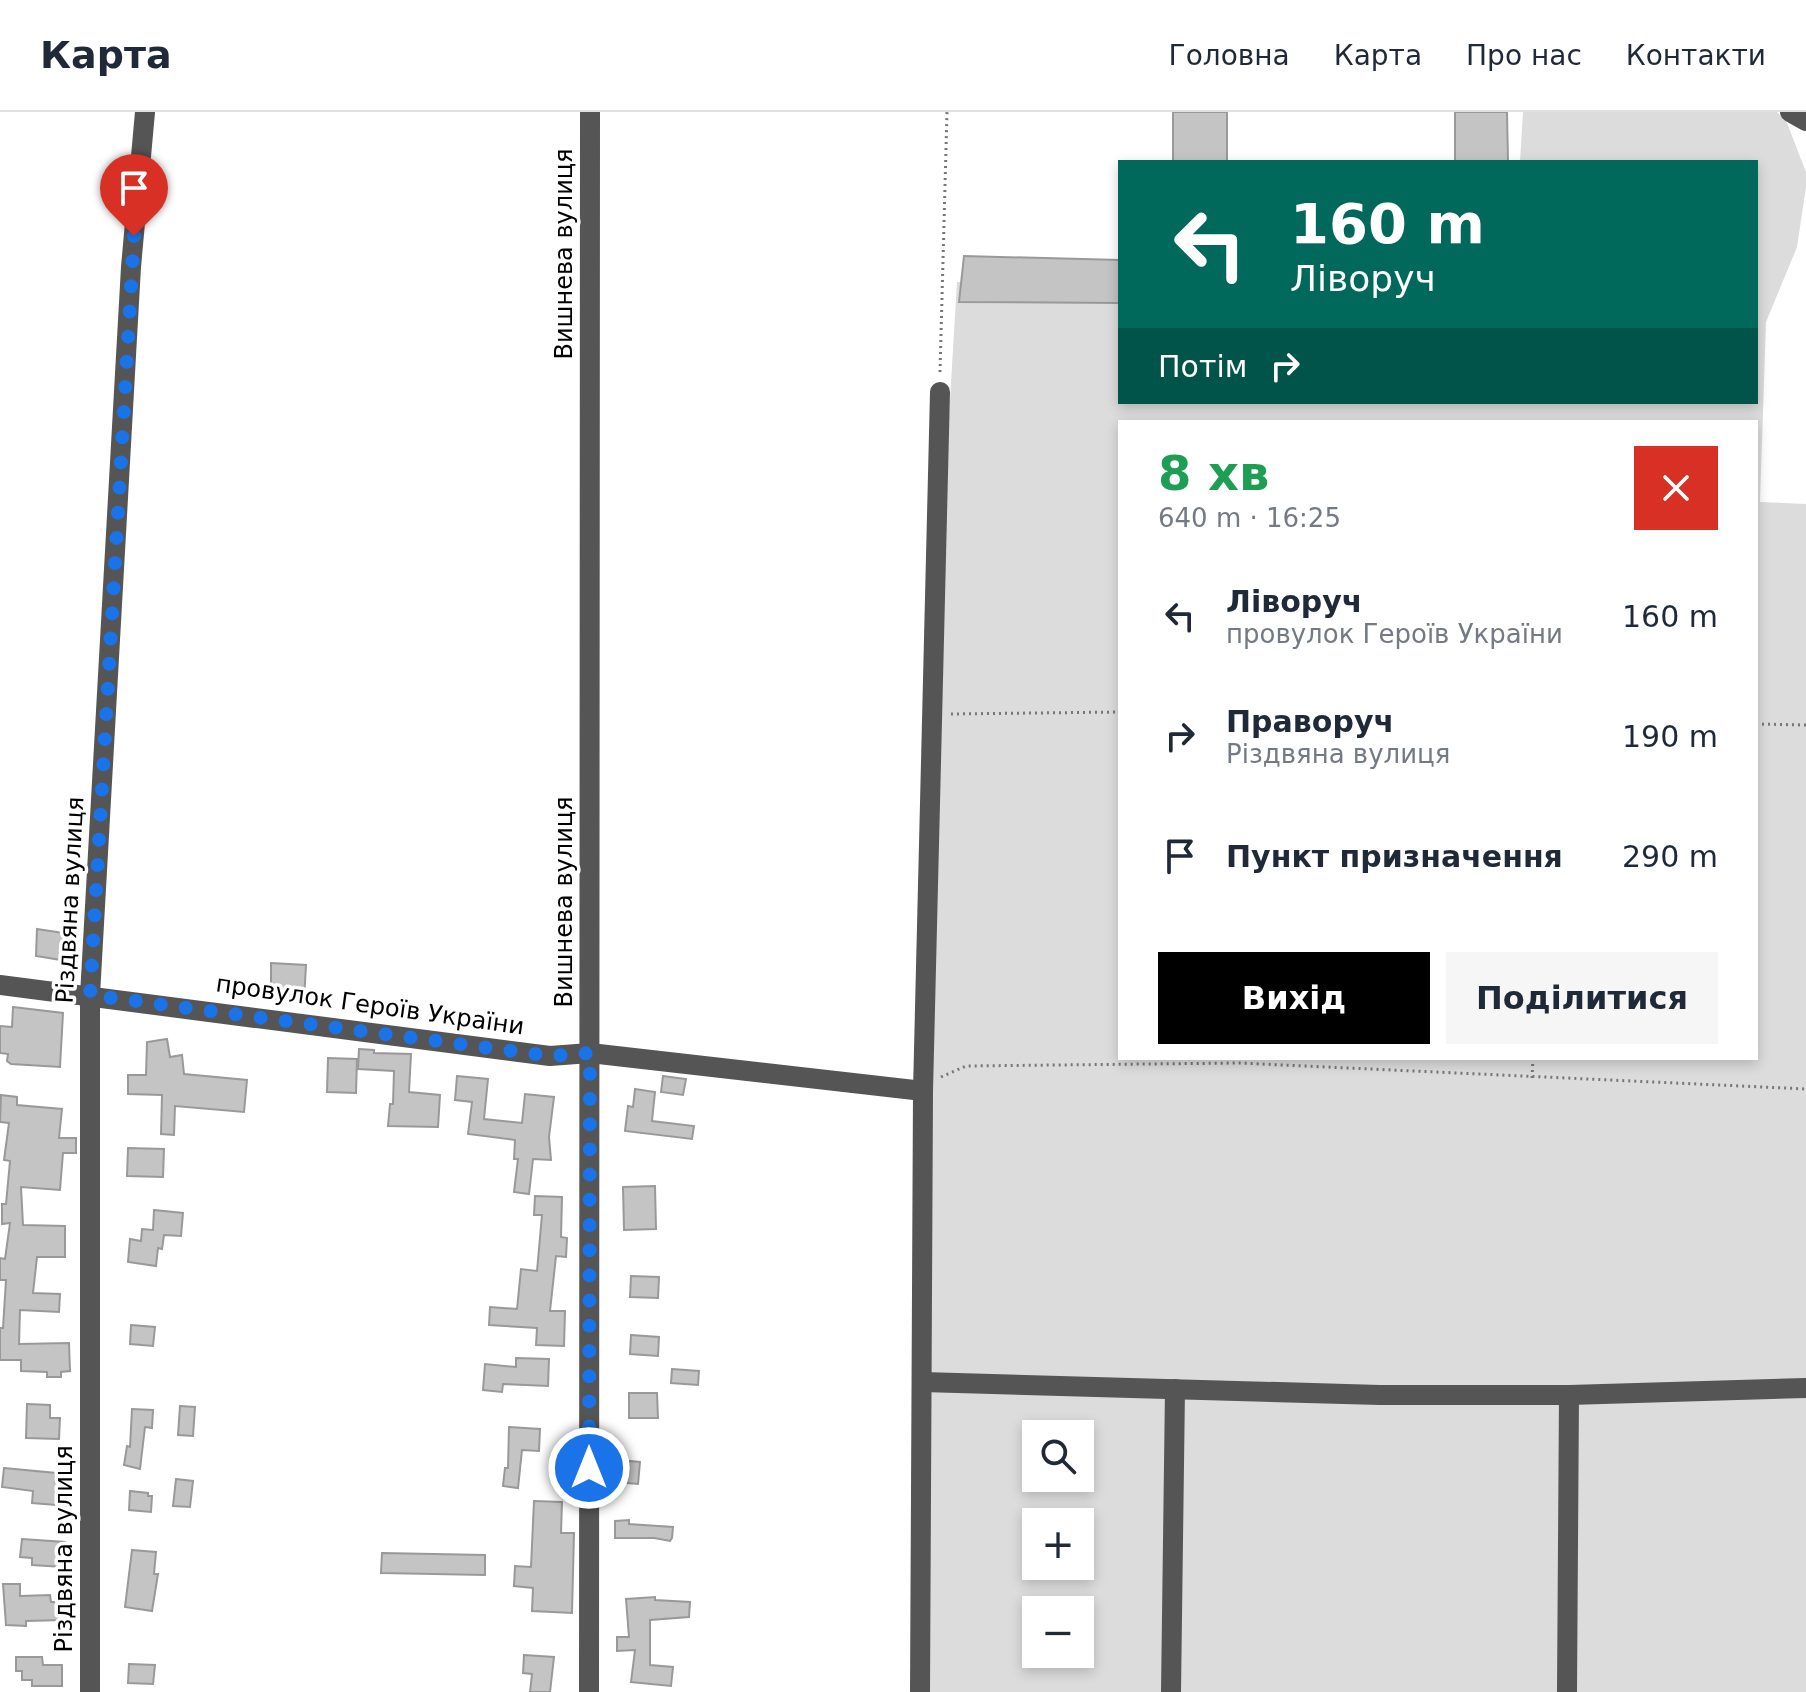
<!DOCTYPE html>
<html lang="uk">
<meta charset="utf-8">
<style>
body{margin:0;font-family:"DejaVu Sans",sans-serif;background:#f6f6f7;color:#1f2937;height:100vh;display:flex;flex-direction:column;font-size:30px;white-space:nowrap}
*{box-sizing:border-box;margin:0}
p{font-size:26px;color:#747a83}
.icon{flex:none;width:44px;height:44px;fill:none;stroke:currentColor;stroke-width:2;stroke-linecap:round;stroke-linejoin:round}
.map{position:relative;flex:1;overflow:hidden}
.side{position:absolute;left:1118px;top:308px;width:640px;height:640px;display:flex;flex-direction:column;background:#fff;border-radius:0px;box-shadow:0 4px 12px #0003}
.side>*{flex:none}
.top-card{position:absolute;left:1118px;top:48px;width:640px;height:244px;border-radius:0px;box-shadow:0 4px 12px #0003;background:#00695c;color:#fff;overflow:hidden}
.buttons{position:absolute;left:1022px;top:1308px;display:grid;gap:16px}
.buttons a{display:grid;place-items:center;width:72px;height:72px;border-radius:0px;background:#fff;box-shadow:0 4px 12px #0003;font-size:40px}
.pin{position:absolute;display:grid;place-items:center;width:68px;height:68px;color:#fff;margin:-82px -34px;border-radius:50% 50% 50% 0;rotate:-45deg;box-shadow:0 0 8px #0007}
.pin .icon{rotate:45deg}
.me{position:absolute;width:88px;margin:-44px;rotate:0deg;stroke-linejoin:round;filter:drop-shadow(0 0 6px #0008)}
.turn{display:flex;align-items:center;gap:28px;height:168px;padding:0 40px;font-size:36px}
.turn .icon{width:104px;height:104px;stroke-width:2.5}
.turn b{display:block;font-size:56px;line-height:68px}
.then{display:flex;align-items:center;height:76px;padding:0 40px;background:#0003;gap:16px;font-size:30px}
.round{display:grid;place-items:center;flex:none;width:84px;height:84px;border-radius:0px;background:#f6f6f7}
.headline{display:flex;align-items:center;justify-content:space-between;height:136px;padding:0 40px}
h1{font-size:48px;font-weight:700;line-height:60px;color:#1e9e55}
.button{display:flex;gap:16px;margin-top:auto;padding:16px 40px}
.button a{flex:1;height:92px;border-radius:0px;background:#000;color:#fff;font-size:32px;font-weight:700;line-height:92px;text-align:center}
.button a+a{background:#f6f6f7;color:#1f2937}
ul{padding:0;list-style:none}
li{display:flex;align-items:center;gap:24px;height:120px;padding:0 40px}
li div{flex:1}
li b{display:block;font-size:30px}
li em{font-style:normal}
header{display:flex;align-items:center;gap:48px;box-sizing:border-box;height:112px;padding:0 40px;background:#fff;border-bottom:2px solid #e0e1e3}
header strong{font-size:38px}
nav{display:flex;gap:44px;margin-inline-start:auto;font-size:28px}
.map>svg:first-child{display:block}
</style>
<header>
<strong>Карта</strong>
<nav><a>Головна</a><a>Карта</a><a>Про нас</a><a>Контакти</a></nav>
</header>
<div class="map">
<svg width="1806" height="1580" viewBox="0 0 1806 1580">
<rect width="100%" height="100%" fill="#fff"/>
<path fill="#dcdcdc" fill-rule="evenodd" d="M1523 0H1777L1787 11 1806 60V75L1797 135 1766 210 1760 390 1806 392V1580H920L932 590 957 170 1120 178V290H1756V50H1520ZM1120 310H1756V946H1120ZM1036 1322H1080V1366H1036ZM1036 1410H1080V1454H1036ZM1036 1498H1080V1542H1036Z"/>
<g fill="#c4c4c4" stroke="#999" stroke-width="2">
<rect x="1173" y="0" width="54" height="50"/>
<path d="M1455 0H1507L1508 50H1455Z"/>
<path d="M964 144 1120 148V191L959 190Z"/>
<path d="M37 817 64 821 61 848 36 844Z"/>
<path d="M271 851 306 853 304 888 275 887 276 874 271 873Z"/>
<path d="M13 895 63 901 60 955 11 952 7 949 8 942 0 941V914L12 915Z"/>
<path d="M167 927 170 945 182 943 184 962 247 968 244 1000 175 994 174 1023 161 1022 162 983 128 982V963H146L147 930Z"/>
<path d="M359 937 374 938V941L411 942 409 980 440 983 438 1015 388 1014 390 992H393L394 959 358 957Z"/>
<path d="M328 946 357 947 356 981 327 980Z"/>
<path d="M457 964 488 967 484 1007 522 1011 525 982 554 985 549 1025 551 1048 533 1047 529 1082 514 1080 518 1047H514L515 1028 468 1022 472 990 455 988Z"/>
<path d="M663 964 686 967 683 983 661 980Z"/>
<path d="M635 977 655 980 652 1009 694 1014 692 1027 625 1019 628 994 633 995Z"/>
<path d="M1 983 17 985V993L62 997 59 1026H76V1041H63L60 1078 21 1075 23 1113 65 1114V1145H37L33 1181 60 1182 59 1200 20 1198 19 1232 69 1231 70 1259 61 1260V1265H47V1260L21 1259V1248H0V1216H3L6 1168H0V1146L5 1147 10 1111 2 1112V1092H6L10 1049 4 1048 9 1011 0 1010Z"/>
<path d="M128 1036 164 1037 163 1065 127 1064Z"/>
<path d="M655 1074 656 1117 624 1118 623 1075Z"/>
<path d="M535 1084 562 1085 561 1125 567 1126 566 1145 556 1144 550 1199H565L564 1234 536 1233 537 1216 489 1213 490 1195 517 1197 521 1157 537 1159 542 1103H534Z"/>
<path d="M154 1098 183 1101 181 1124 164 1123 162 1137 158 1136 156 1154 128 1150 130 1127 141 1129 142 1117 153 1118Z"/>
<path d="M631 1164 659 1165 658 1186 630 1185Z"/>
<path d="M131 1213 155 1215 153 1234 130 1232Z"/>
<path d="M631 1223 659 1225 658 1244 630 1242Z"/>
<path d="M516 1246 549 1247 548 1274 503 1272 502 1280 483 1278 485 1252 516 1255Z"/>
<path d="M672 1257 699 1259 698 1273 671 1271Z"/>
<path d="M629 1281H657L658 1306H629Z"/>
<path d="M27 1292 50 1293V1306H60L59 1327 26 1326Z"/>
<path d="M180 1294 195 1295 193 1324 178 1323Z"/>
<path d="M132 1297 153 1298 152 1316 145 1315 140 1357 124 1353 127 1334 130 1335Z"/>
<path d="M509 1315 540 1317 539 1339 522 1338 518 1376 503 1374 505 1356H508Z"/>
<path d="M618 1348 640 1350 638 1372 616 1370Z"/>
<path d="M4 1356 56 1361 55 1370 71 1371 69 1394 32 1391 33 1379 2 1375Z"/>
<path d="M176 1367 193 1369 190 1395 173 1394Z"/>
<path d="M130 1379 148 1381V1384H152L151 1400 129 1398Z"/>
<path d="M534 1389 562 1390 561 1421H574L572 1501 532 1499 533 1476 514 1474 515 1454 531 1455Z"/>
<path d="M629 1408V1412L673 1415 672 1426 670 1429 654 1426H615V1409Z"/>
<path d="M22 1427 65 1430 63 1455 32 1453V1446L20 1445Z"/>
<path d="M132 1438 156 1440 154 1462H158L152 1499 125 1495Z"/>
<path d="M382 1441 485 1443V1463L381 1461Z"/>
<path d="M3 1472H20V1484L50 1483 51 1490H64V1508L26 1509V1514L6 1513Z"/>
<path d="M655 1485V1488L690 1490 689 1505 650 1508V1553L673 1555 671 1574 631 1570 635 1538 617 1539V1525H629L626 1487Z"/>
<path d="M524 1543 554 1545 550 1580H530L532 1562 523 1561Z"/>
<path d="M16 1545H42L43 1553H62V1574H32V1568H22V1559H16Z"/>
<path d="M129 1552 155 1553 153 1572 128 1571Z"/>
</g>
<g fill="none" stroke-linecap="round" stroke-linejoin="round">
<g stroke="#777" stroke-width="3" stroke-dasharray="2 4" stroke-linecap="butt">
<path d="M940 260 947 0"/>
<path d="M951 602 1120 600"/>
<path d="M1756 612 1806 613"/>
<path d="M941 965 966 954 1239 951 1806 977"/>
<path d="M1532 966 1533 946"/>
</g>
<g stroke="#555" stroke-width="20">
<path d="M1790 0 1806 9"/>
<path d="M0 873 550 944 590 941 923 979"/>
<path d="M922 1270 1380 1283H1569L1806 1276"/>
<path d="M90 1580V883L131 155 145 0"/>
<path d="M589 1580 590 0"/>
<path d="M920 1580 923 979 940 280"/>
<path d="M1171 1580 1175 1277"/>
<path d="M1567 1580 1569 1283"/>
</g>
</g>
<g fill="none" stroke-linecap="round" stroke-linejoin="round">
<path stroke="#1a73e8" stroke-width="14" stroke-dasharray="0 25.2" d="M134 124 90 883 550 944 590 941 589 1356"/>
</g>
<g text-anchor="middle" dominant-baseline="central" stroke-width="7" stroke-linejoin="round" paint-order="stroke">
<g font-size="24" fill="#000" stroke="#fff">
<text transform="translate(564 142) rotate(-90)">Вишнева вулиця</text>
<text transform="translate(70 788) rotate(-87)">Різдвяна вулиця</text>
<text transform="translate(564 790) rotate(-90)">Вишнева вулиця</text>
<text transform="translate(370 893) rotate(8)">провулок Героїв України</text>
<text transform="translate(64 1437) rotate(-90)">Різдвяна вулиця</text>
</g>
</g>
</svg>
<div class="buttons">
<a><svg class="icon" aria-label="search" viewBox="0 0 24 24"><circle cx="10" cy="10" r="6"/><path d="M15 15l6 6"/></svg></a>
<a>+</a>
<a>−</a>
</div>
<div class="pin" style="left:134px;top:124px;background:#d93025"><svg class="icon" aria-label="arrive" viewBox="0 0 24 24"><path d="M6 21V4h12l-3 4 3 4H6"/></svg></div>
<svg class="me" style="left:589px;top:1356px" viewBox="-20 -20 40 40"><circle r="17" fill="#1a73e8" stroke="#fff" stroke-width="3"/><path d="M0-11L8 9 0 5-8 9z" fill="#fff"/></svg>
<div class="top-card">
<div class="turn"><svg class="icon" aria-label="left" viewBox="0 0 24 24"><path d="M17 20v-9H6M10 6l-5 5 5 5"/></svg><div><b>160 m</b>Ліворуч</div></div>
<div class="then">Потім<svg class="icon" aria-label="right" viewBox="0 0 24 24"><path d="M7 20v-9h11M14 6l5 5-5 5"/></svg></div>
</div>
<section class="side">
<div class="headline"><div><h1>8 хв</h1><p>640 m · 16:25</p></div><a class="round" style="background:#d93025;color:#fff"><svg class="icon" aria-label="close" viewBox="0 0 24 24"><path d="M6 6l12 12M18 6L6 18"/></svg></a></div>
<ul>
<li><svg class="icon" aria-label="left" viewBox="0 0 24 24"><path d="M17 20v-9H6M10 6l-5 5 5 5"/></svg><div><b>Ліворуч</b><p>провулок Героїв України</p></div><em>160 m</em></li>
<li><svg class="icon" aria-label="right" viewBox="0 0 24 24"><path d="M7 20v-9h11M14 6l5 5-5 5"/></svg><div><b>Праворуч</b><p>Різдвяна вулиця</p></div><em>190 m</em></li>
<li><svg class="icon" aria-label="arrive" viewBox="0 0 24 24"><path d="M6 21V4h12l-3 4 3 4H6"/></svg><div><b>Пункт призначення</b></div><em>290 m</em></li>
</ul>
<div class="button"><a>Вихід</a><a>Поділитися</a></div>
</section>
</div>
